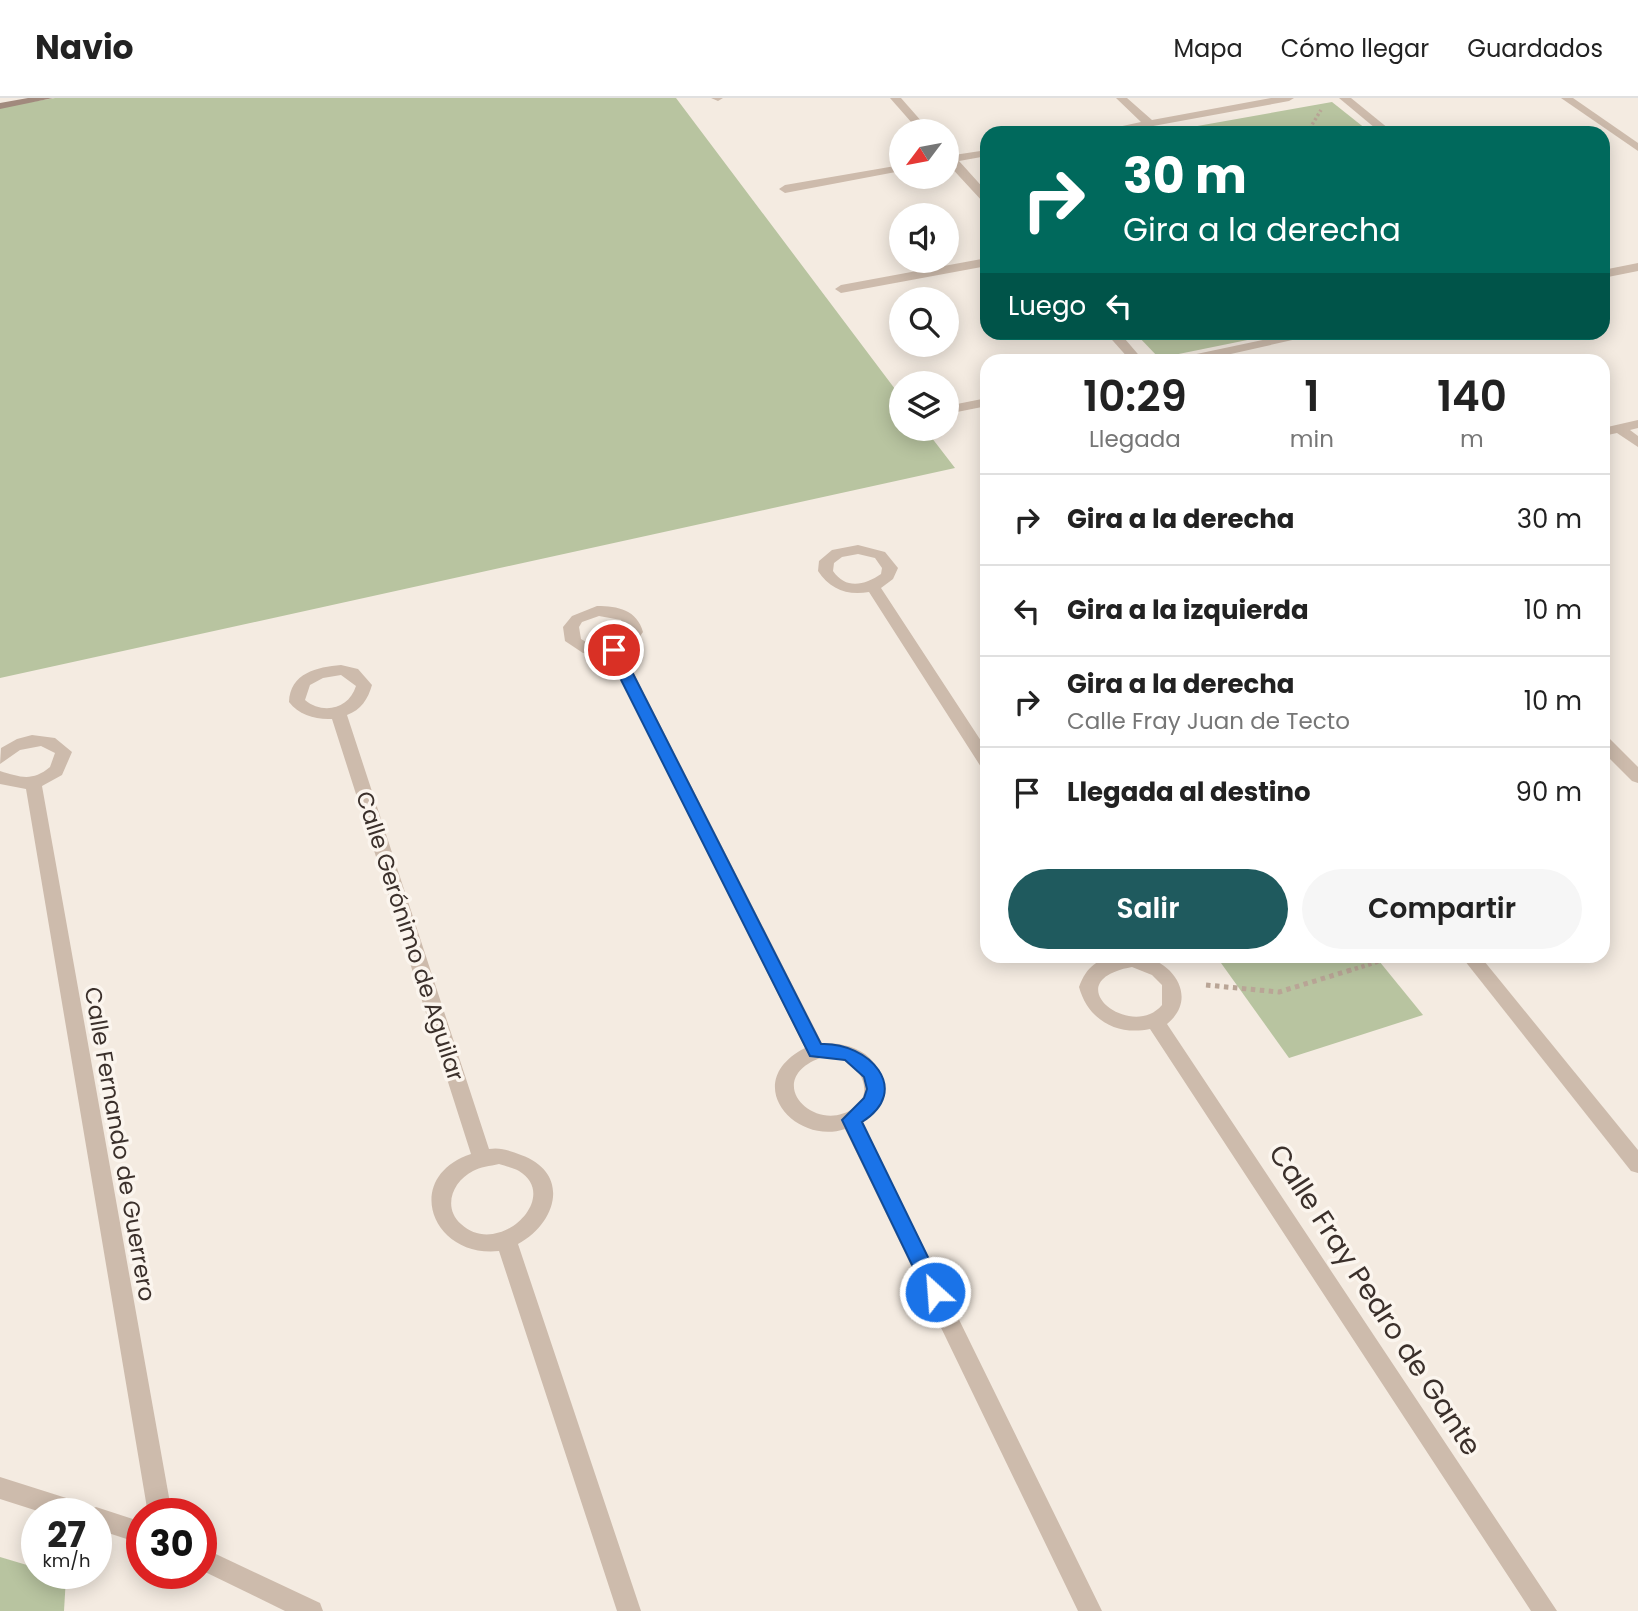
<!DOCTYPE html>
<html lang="es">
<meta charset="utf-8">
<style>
body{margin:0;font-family:Poppins,sans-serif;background:#f6f6f6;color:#222;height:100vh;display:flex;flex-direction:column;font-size:26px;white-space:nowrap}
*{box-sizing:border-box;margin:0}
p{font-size:23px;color:#767676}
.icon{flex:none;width:38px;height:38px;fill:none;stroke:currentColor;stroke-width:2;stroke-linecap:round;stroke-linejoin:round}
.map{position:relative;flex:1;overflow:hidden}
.sheet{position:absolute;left:980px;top:256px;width:630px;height:609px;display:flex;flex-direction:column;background:#fff;border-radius:21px;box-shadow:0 4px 18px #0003}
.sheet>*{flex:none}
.guide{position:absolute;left:980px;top:28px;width:630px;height:214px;border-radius:21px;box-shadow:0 4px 18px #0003;background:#00695c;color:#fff;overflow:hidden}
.needle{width:46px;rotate:238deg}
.fabs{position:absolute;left:889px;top:21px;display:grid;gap:14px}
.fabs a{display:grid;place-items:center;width:70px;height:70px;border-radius:50%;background:#fff;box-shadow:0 4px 18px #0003;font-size:35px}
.speed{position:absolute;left:21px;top:1400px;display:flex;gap:14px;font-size:35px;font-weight:700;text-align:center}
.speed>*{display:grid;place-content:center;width:91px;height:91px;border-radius:50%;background:#fff;box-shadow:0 4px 18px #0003;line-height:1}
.speed small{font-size:18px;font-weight:400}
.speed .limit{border:10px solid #d22;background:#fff;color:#111}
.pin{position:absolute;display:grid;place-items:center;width:60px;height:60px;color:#fff;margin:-30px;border:4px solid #fff;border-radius:50%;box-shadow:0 2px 7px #0007}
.me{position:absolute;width:77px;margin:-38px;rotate:334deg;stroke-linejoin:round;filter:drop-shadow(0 0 5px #0008)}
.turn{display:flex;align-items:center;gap:24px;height:147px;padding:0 28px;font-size:32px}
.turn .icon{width:91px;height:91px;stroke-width:2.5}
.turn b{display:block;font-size:49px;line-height:60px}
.then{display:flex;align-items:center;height:66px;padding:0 28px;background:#0003;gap:14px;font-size:26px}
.eta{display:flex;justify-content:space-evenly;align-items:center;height:119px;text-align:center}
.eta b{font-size:42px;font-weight:600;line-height:49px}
.button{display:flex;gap:14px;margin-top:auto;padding:14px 28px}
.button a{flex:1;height:80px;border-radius:42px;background:#1f5a5e;color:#fff;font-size:28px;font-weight:600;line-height:80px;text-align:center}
.button a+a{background:#f6f6f6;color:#222}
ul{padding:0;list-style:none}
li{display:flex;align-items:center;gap:21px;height:91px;padding:0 28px;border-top:2px solid #e0e0e0}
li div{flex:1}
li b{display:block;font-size:26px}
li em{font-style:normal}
header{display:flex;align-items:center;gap:42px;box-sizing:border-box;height:98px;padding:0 35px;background:#fff;border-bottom:2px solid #e0e0e0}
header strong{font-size:33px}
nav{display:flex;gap:38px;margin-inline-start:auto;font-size:24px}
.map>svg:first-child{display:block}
</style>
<header>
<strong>Navio</strong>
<nav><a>Mapa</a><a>Cómo llegar</a><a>Guardados</a></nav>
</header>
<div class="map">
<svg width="1638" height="1513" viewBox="0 0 1638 1513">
<rect width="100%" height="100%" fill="#f4ebe1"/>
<g fill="#b8c4a0">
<path d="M55 0H676L901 299V331H925L955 370 0 580V9Z"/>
<path d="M1332 4 1371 35H1158Z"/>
<path d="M1135 235H1282L1159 260Z"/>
<path d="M1216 858H1375L1423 917 1289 960Z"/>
<path d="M0 1459 37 1470V1475L66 1479 64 1513H0Z"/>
</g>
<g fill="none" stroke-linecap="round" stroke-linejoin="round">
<path stroke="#b9a596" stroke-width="3.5" stroke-dasharray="2.5 2.5" stroke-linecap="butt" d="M1307 35 1321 12"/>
<path stroke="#b9a596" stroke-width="4.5" stroke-dasharray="3.5 3.5" stroke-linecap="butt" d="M1348 873 1380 863 1381 858"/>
<path stroke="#b9a596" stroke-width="5" stroke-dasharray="4.5 4.5" stroke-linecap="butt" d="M1206 887 1279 894 1354 871"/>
<g fill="#cdbbac" fill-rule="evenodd">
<path d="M711 0H723L718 3Z"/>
<path d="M890 0H901L930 33H919Z"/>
<path d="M1116 0H1127L1152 22 1271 0H1294L1289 3 1115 35H1090L1141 24Z"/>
<path d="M1339 0H1351L1394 35H1381Z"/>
<path d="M1561 0H1573L1638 45V53Z"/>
<path d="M987 52V58L959 63 987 94V105L983 104 947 65V54L954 57Z"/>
<path d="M901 67V73L785 95 779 91 785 87Z"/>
<path d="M987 160V168L841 195 835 191 841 187Z"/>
<path d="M1638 165V173L1603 180V172Z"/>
<path d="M1105 234H1119L1143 262H1130Z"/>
<path d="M1301 234H1328L1204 262H1180L1187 258Z"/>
<path d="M987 300V308L947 316V308Z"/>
<path d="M1638 322V330L1630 332 1638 338V349L1617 335 1603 338V330Z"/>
<path d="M858 447 885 454 898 470 893 481 881 490 987 652V671L981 669 869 494C847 498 830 491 818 473L819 463 832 452ZM858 456 875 460 882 470 881 476C865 487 846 492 833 473L834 465 842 459Z"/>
<path d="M597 508C618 508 637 512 643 534L635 545 623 554 822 945C837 945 852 947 865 956 888 973 891 1011 862 1024L1102 1513H1078L845 1031C795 1048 739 984 805 950L609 558 583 555 565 543 563 529 572 518ZM599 518 621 522 627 534C616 551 597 552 581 541L579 529 582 524ZM820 960C827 960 835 959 842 962 861 968 874 995 855 1009 817 1039 760 983 820 960Z"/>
<path d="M341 567 358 571 372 587C368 601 361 612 347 617L489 1051C501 1049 510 1053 521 1057 571 1075 557 1125 518 1146L641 1513H617L499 1153C431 1160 402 1079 471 1056L332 621C316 622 299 617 289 604 290 575 317 569 341 567ZM341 577 356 588C349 611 323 617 305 602L310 587 323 580ZM499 1066C505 1068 514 1070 519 1073 562 1099 498 1161 461 1126 442 1109 453 1083 473 1073 480 1069 490 1068 499 1066Z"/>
<path d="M32 637 55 640 72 654 62 677 42 688 172 1416H148L26 691 0 686V673C20 679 32 684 50 669L55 655 41 648 20 652 0 666 1 650 17 641Z"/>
<path d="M1603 638 1609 640 1638 669V685L1632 683 1603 654Z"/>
<path d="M1119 858C1126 858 1134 857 1141 858 1175 864 1198 901 1167 926L1557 1513H1531L1150 931C1117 938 1088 922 1079 889 1087 868 1097 861 1119 858ZM1132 869 1152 877 1162 887V907C1131 944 1054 883 1132 869Z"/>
<path d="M1461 858H1480L1638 1052V1075L1631 1073Z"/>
<path d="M0 1379 82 1405 91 1411 96 1409 142 1424V1446L96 1431V1416H47L0 1401Z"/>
<path d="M201 1449 320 1505 323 1513H285L201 1472Z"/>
</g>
<path fill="#a18a7d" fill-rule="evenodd" d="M28 0H53L0 11V5Z"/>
</g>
<path fill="#1a73e8" stroke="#114b97" stroke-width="2" d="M614 548 621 552 821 946C869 944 913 992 862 1024L945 1194 942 1200 935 1202 928 1200 842 1022 864 1000 867 991 864 979 845 962 810 958 606 552Z"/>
<g text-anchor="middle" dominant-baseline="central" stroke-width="7" stroke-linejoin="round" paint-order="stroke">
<g font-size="23" fill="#3b302b" stroke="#fbf5ee">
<text transform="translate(410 838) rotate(72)">Calle Gerónimo de Aguilar</text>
<text transform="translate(120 1046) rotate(80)">Calle Fernando de Guerrero</text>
</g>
<g font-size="28" fill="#3b302b" stroke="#fbf5ee">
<text transform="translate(1375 1202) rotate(57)">Calle Fray Pedro de Gante</text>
</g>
</g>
</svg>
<div class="fabs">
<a><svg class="needle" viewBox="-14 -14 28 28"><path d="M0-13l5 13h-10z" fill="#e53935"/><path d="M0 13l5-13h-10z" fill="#767676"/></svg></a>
<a><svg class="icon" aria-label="sound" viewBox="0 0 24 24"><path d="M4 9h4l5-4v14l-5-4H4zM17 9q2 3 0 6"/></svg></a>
<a><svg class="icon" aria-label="search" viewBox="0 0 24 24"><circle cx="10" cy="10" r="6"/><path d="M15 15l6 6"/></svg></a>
<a><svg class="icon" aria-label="layers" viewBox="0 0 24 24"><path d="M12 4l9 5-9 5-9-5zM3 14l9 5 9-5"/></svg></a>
</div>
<div class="speed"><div>27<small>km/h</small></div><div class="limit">30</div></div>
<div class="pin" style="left:614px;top:552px;background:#d93025"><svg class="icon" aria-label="arrive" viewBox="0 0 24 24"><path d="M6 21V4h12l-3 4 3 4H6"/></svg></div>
<svg class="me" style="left:935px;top:1194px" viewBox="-20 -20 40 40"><circle r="17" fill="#1a73e8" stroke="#fff" stroke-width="3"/><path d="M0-11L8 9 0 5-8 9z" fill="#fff"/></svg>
<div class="guide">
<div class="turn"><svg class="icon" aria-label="right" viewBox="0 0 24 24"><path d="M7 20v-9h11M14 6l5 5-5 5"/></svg><div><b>30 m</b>Gira a la derecha</div></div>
<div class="then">Luego<svg class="icon" aria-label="left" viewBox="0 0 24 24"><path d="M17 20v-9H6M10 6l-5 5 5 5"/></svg></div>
</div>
<section class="sheet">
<div class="eta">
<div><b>10:29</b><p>Llegada</p></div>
<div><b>1</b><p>min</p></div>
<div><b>140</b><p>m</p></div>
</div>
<ul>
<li><svg class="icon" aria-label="right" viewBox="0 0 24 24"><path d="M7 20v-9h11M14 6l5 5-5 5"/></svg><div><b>Gira a la derecha</b></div><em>30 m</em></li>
<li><svg class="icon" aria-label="left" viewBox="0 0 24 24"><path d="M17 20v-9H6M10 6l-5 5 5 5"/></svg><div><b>Gira a la izquierda</b></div><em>10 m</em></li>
<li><svg class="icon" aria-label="right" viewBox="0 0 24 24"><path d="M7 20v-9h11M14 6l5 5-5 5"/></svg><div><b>Gira a la derecha</b><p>Calle Fray Juan de Tecto</p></div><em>10 m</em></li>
<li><svg class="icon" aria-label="arrive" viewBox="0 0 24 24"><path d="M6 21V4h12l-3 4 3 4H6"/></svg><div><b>Llegada al destino</b></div><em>90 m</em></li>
</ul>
<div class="button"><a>Salir</a><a>Compartir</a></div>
</section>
</div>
